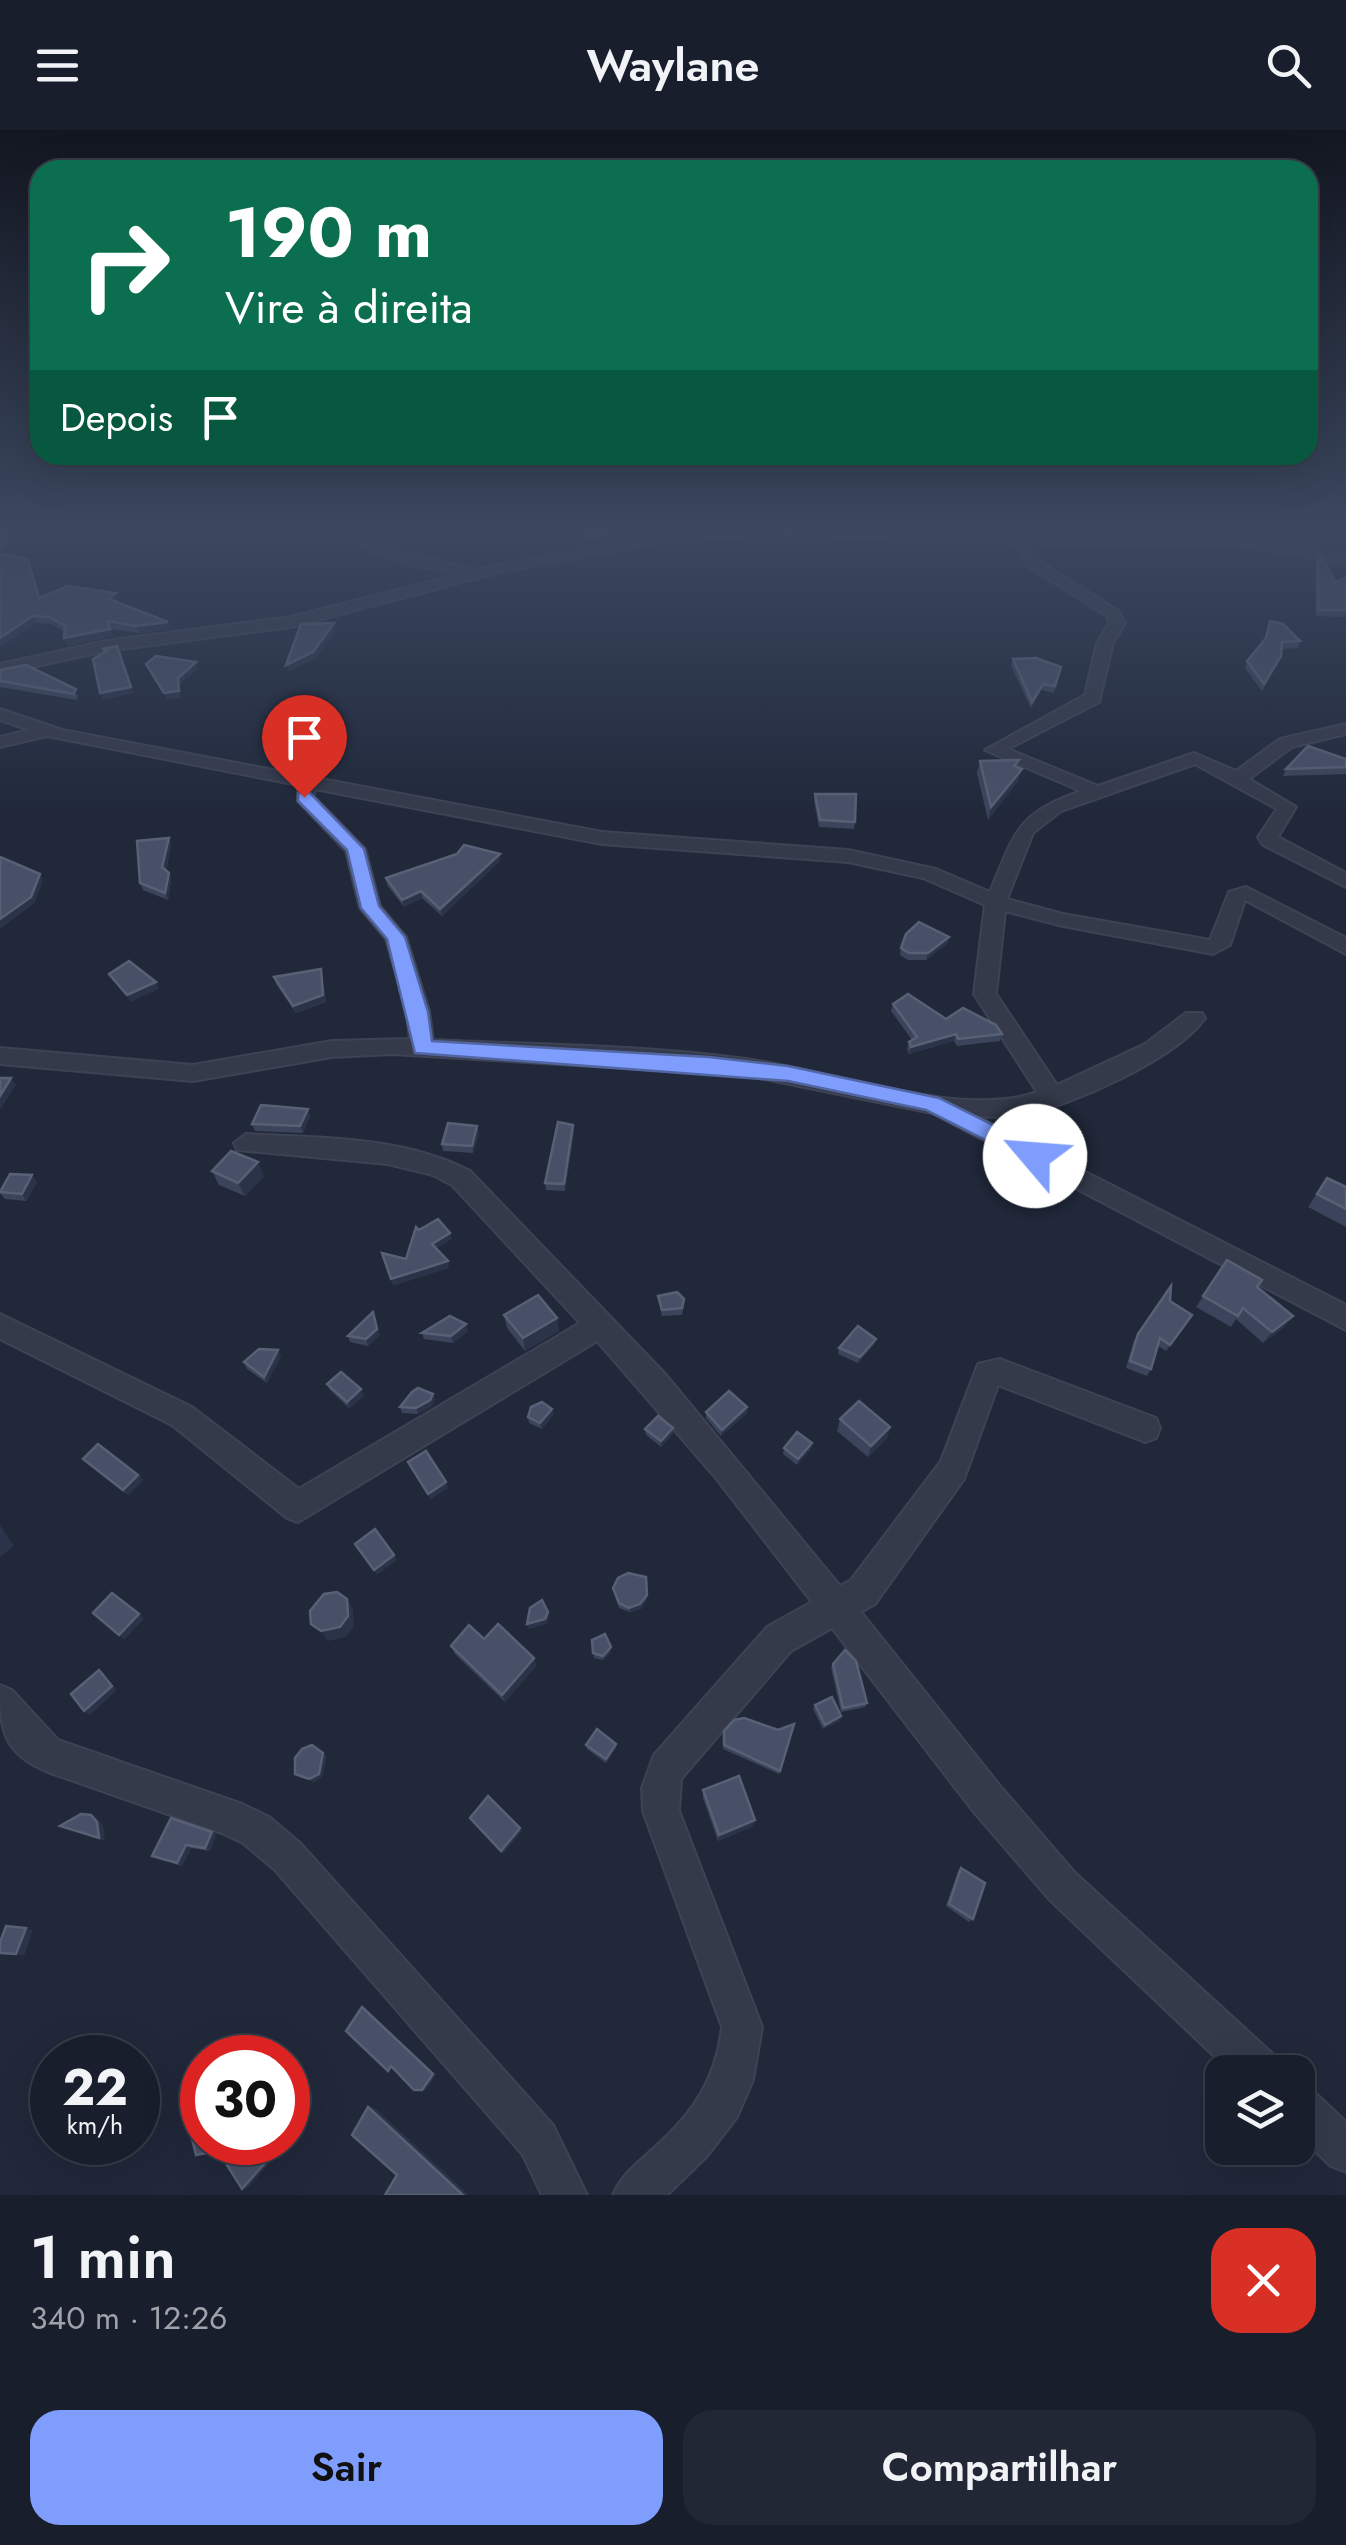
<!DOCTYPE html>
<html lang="pt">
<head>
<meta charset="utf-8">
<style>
  body { margin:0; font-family:Jost,sans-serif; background:#212734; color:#f1f3f6; height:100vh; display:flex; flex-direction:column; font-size:38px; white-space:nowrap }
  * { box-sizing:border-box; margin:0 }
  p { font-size:32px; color:#9fa2a9 }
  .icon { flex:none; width:55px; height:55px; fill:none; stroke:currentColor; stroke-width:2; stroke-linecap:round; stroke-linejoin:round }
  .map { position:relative; height:2065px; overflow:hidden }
  .panel { display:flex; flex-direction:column; background:#181e2c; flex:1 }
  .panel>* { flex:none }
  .hud { position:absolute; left:30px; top:30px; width:1288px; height:305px; border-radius:30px; box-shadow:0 10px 40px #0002,0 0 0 2px #363c48; background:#0b6e4f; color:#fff; overflow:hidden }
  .buttons { position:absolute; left:1205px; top:1925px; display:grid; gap:20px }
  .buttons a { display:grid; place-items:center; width:110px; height:110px; border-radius:20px; background:#181e2c; box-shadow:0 10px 40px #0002,0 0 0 2px #363c48; font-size:50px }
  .speed { position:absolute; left:30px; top:1905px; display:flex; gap:20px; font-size:50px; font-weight:700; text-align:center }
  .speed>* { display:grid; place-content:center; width:130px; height:130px; border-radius:50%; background:#181e2c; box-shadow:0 10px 40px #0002,0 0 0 2px #363c48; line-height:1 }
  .speed small { font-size:25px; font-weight:400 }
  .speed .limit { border:15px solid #d22; background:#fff; color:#111 }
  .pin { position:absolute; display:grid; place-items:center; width:85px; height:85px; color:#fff; margin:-102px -42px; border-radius:50% 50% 50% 0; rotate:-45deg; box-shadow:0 0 10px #0007 }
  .pin .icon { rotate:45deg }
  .me { position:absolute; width:110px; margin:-55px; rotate:297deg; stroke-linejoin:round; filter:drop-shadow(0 0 8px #0008) }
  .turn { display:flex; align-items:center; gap:35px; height:210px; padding:0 30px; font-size:45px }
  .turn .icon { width:130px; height:130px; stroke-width:2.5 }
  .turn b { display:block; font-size:70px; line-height:85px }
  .then { display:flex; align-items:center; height:95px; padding:0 30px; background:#0003; gap:20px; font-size:38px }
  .round { display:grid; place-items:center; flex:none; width:105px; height:105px; border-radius:30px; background:#212734 }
  .head { display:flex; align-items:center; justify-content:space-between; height:170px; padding:0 30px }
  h1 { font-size:60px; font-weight:600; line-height:75px }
  .primary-button { display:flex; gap:20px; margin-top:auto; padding:20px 30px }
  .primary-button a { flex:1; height:115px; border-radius:30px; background:#7e9dfd; color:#111; font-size:40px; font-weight:600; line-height:115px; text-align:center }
  .primary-button a+a { background:#212734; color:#f1f3f6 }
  header { display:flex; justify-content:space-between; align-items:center; height:130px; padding:0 30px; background:#181e2c; font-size:45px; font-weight:600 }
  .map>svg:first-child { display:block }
</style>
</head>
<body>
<header><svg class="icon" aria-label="menu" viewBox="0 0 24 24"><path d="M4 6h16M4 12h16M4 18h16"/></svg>Waylane<svg class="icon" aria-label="search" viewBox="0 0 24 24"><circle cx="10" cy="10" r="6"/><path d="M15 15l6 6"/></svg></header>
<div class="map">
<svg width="1346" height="2065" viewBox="0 0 1346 2065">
  <rect width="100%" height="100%" fill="#20283a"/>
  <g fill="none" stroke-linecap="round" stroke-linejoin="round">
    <g stroke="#3d4354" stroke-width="4">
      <g id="street">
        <path d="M341 399H356L394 419 474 440 673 402 735 399 934 405 1231 406 1346 425V433L1231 414 1027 413 1038 430 1118 481 1125 493 1113 513 1099 572 1008 619 1098 656 1194 623 1236 641 1280 609 1346 594V604L1292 617 1249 649 1296 677 1278 707 1346 743V757L1263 715 1258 707 1277 679 1195 634 1061 681 1033 703 1007 769 1063 784 1210 810 1229 762 1246 757 1346 808V824L1245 770 1230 815 1213 824 1063 796 1005 781 996 864 1057 955 1145 914 1186 883H1202L1205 888C1176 929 1071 976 1022 985 1008 988 991 987 976 986L1346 1175V1200L932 983 745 945 392 924 332 927 193 951 0 934V918L193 935 332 911 410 909 407 881 386 809 360 778 346 721 298 671V655L47 606 0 617V607L29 600 0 590V579L62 600 602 702 848 720 936 739 990 762C1015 702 1016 684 1081 661L985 620 1085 565 1097 513 1109 493 1107 486 1028 436 1014 413 784 404 673 410 504 441 291 497 106 521 0 544V534L106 511 291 487 456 445C418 436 370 428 341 399ZM315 659 602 714 848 732 923 748 985 775 974 864 1037 962C960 990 827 939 745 929 643 915 536 915 433 910L429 881 406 807 380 776 365 719 313 666Z"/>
        <path d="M246 1004C321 1008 402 1006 470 1041L666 1245 840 1456 851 1450 941 1331 978 1234 1000 1229 1156 1288 1160 1298 1156 1308 1145 1312 998 1255 964 1349 875 1474 861 1482 1000 1656 1075 1743 1276 1927 1282 1942H1231L1049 1769 974 1682 832 1498 791 1521 681 1649 679 1681 762 1897 753 1950 737 1987 707 2026 667 2065H613C622 2044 638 2033 654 2018 693 1983 716 1950 722 1897L643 1681 642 1658 654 1625 767 1497 812 1472 716 1348 597 1211 298 1392 287 1388 172 1295 0 1209V1184L192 1277 299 1359 580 1193 452 1055 433 1045 388 1034 237 1020 234 1013Z"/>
        <path d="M0 1555 12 1560 58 1610 242 1674 269 1687 301 1714 553 1995 587 2065H542L523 2025 275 1740 243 1713 222 1703 48 1642C2 1623 0 1599 0 1555Z"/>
        <path d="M1298 1955 1313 1961 1346 1992V2042L1331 2036 1298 2005Z"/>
      </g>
    </g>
    <use href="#street" fill="#343a4a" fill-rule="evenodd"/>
  </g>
  <g fill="#3b445a">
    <path d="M568 399H614L601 412 588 414 585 405Z"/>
    <path d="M0 402 12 418 5 425 28 429 40 468 118 470 116 472 170 499 139 503 111 499 113 506 67 516 64 508V501L52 494 36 493 0 517Z"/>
    <path d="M1318 425 1335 452 1346 448V487L1316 486 1315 432Z"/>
    <path d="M1270 491 1300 511 1298 518 1282 519 1278 533 1262 561 1245 538 1247 531 1264 510Z"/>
    <path d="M1013 529 1061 537 1054 563 1041 560 1031 578 1011 536Z"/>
    <path d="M0 540 78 565 77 570 0 557Z"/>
    <path d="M1346 629V644L1283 646 1286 639Z"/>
    <path d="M1019 630 1017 637 1018 651 988 690 977 643 980 631Z"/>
    <path d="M815 664 855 692 854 699 819 697 814 671Z"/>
    <path d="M169 708 171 715 166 741 171 750 168 770 143 760 140 753Z"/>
    <path d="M457 724H500V731L442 786 422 768 404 777 387 755 386 748Z"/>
    <path d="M949 807 947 814 926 830H908L900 825 901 818Z"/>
    <path d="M321 839 326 872 296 883 276 854 274 847Z"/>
    <path d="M893 874 1002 904 1000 911 957 916 954 911 909 924 907 919 909 912 912 910 891 881Z"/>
    <path d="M310 986 303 1003 255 1001 252 994Z"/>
    <path d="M573 995 574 1002 565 1061 546 1060 545 1053Z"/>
    <path d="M477 996 479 1003 473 1023 443 1021 442 1014Z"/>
    <path d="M212 1041 264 1046 245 1066 219 1055Z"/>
    <path d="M1327 1048 1346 1057V1097L1308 1077Z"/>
    <path d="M37 1052 26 1071 5 1069 0 1063Z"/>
    <path d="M1227 1130 1257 1157 1284 1197 1263 1213 1236 1189 1231 1197 1196 1177Z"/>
    <path d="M658 1166 684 1176 682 1185 662 1186Z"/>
    <path d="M1170 1171 1192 1185 1166 1221 1157 1215 1151 1239 1147 1246 1126 1238 1134 1210 1138 1204Z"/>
    <path d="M504 1185 557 1188 559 1201 525 1221 507 1198Z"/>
    <path d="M466 1194 468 1201 453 1213 424 1209 422 1203Z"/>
    <path d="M380 1205 368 1216 350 1212 348 1206Z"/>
    <path d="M876 1209 874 1215 858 1233 838 1224 839 1218Z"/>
    <path d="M281 1226 267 1253 247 1239 244 1232Z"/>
    <path d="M327 1254 361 1259 364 1266 349 1278 330 1260Z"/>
    <path d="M433 1264 435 1270 432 1276 418 1284 402 1283 400 1277Z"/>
    <path d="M747 1277V1283L721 1306 706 1288V1282Z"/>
    <path d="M552 1279 553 1285 542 1299 529 1293 528 1287Z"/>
    <path d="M840 1289 890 1297 887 1308 868 1327 837 1301Z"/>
    <path d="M645 1299 673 1304 661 1317 646 1305Z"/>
    <path d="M812 1313 811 1319 797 1335 783 1324 784 1318Z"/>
    <path d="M83 1329 138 1345 143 1350 128 1365 88 1334Z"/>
    <path d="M613 1458 647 1470 641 1479 630 1482 619 1478Z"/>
    <path d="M484 1509 534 1528 536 1536 505 1572 455 1524 451 1516Z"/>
    <path d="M592 1510 611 1522 603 1530 594 1528Z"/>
    <path d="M833 1534 867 1573 865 1577 841 1582 831 1538Z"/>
    <path d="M815 1575 840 1591 823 1599 813 1579Z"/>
    <path d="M794 1594 779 1644 723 1619 724 1601 778 1600Z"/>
    <path d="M616 1614V1618L606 1633 587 1619 586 1615Z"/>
    <path d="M703 1660 753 1696 718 1711 703 1668Z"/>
    <path d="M212 1702 216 1705 210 1721 191 1718 182 1736 152 1726Z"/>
    <path d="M961 1738 973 1789 969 1792 946 1776 958 1741Z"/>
  </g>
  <g fill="#2b3348">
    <path d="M608 399H614L601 412 588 414 587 408Z"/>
    <path d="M9 411 12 418 0 429V419Z"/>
    <path d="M33 486 36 493 0 517V508Z"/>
    <path d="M168 492 170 499 139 503 136 496Z"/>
    <path d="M334 493 336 500 315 529 288 541 286 535Z"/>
    <path d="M110 499 113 506 67 516 64 508Z"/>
    <path d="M196 532 198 538 180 554 181 568 167 570 164 563 178 548Z"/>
    <path d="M131 557 134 563 103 570 100 563Z"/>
    <path d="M1022 639 1018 651 988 690 991 677Z"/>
    <path d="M169 708 171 715 165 745 162 737Z"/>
    <path d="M500 724V731L442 786 440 779Z"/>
    <path d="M169 743 171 750 168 770 165 763Z"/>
    <path d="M40 744 43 751 34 774 0 799V789Z"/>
    <path d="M421 761 422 768 404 777 402 770Z"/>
    <path d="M949 807 947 814 926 830 928 823Z"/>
    <path d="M321 839 326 872 296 883 293 876Z"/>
    <path d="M156 852 159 859 130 872 127 865Z"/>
    <path d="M956 904 954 911 909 924 911 917Z"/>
    <path d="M11 948 16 955 0 980V966Z"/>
    <path d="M308 979 310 986 303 1003 300 996Z"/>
    <path d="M573 995 574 1002 565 1061 564 1054Z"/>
    <path d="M477 996 479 1003 473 1023 472 1016Z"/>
    <path d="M258 1032 264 1046 245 1066 238 1053Z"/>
    <path d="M32 1045 37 1052 26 1071 22 1064Z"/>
    <path d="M450 1103 452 1109 434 1120 432 1114Z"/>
    <path d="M448 1131 449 1138 393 1156 391 1149Z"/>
    <path d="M1293 1186 1284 1197 1263 1213 1272 1202Z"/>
    <path d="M376 1188 380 1205 368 1216 366 1209Z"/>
    <path d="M557 1188 559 1201 525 1221 523 1208Z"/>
    <path d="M466 1194 468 1201 453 1213 451 1206Z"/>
    <path d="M876 1209 874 1215 858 1233 860 1227Z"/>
    <path d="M278 1220 281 1226 267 1253 264 1247Z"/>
    <path d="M361 1259 364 1266 349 1278 347 1272Z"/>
    <path d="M433 1264 435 1270 432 1276 418 1284 416 1278Z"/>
    <path d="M747 1277V1283L721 1306 722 1300Z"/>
    <path d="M552 1279 553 1285 542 1299 540 1293Z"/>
    <path d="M890 1297 887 1308 868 1327 871 1316Z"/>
    <path d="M673 1298V1304L661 1317V1311Z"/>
    <path d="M812 1313 811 1319 797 1335 798 1329Z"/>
    <path d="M138 1345 143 1350 128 1365 123 1360Z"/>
    <path d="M446 1352 448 1358 430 1370 428 1364Z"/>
    <path d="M0 1395 14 1416 0 1427Z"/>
    <path d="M394 1425 397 1430 377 1445 374 1440Z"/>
    <path d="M647 1465V1470L641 1479 630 1482 629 1478Z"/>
    <path d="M347 1469 353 1479 354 1496 346 1507 328 1511 321 1501Z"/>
    <path d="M548 1482 549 1487 547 1494 529 1499 527 1494Z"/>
    <path d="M139 1484 144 1489 124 1510 119 1505Z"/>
    <path d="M611 1517V1522L603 1530V1526Z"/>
    <path d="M534 1528 536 1536 505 1572 502 1565Z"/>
    <path d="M99 1540 117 1560 90 1585 84 1581Z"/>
    <path d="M841 1586 840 1591 823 1599 825 1595Z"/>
    <path d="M616 1614V1618L606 1633V1629Z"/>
    <path d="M323 1623 327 1627 322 1647 313 1653 309 1649Z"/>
    <path d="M91 1685 97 1688 103 1695 105 1712 99 1708Z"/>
    <path d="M755 1690 753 1696 718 1711 719 1705Z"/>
    <path d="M520 1698 522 1701 503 1724 501 1721Z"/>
    <path d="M212 1702 216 1705 210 1721 205 1718Z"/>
    <path d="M186 1715 191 1718 182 1736 177 1733Z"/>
    <path d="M26 1798 33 1800 24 1826 16 1824Z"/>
    <path d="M362 1877 365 1878 436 1945 425 1961 422 1960Z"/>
    <path d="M368 1977 375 1978 469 2065H463Z"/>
    <path d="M276 2012H281L283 2017 248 2058 242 2059Z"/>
  </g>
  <g fill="#475066" stroke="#586075" stroke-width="2.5">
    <path d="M585 399H608L601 406 587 408Z"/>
    <path d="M0 402 9 411 0 419Z"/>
    <path d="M0 424 28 429 39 468 68 456 116 463 109 469 168 492 136 496 108 491 110 499 64 508 65 496 49 487 33 486 0 508Z"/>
    <path d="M1318 425 1322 426 1335 452 1346 448V480H1318Z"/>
    <path d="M1270 491 1283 494 1300 511 1282 512 1281 526 1264 554 1247 531 1266 508Z"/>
    <path d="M334 493 313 522 286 535 301 494Z"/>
    <path d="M117 516 131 557 100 563 93 529 108 520 102 519Z"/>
    <path d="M156 526 196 532 178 548 179 561 164 563 146 534Z"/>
    <path d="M1036 528 1061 537 1055 556 1043 554 1032 572 1013 529Z"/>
    <path d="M26 535 76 559 74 564 0 551V540Z"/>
    <path d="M1308 616 1346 629V637L1286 639Z"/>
    <path d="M1019 630 1014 636 1022 639 991 677 980 631Z"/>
    <path d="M815 664H856L855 692 820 690Z"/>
    <path d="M169 708 162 737 169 743 165 763 140 753 137 711Z"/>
    <path d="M464 715 500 724 440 779 421 761 402 770 386 748 457 724Z"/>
    <path d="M0 727 40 744 31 767 0 789Z"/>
    <path d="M919 792 949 807 928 823H909L901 818 906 804Z"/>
    <path d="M129 831 156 852 127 865 109 844Z"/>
    <path d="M321 839 323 865 293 876 274 847Z"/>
    <path d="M908 864 946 889 963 878 996 895 1002 904 958 909 956 904 911 917 909 912 917 907 893 874Z"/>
    <path d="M0 948H11L0 966Z"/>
    <path d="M261 975 308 979 300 996 252 994Z"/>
    <path d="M558 992 573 995 564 1054 545 1053Z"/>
    <path d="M448 993 477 996 472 1016 442 1014Z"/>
    <path d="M231 1021 258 1032 238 1053 212 1041Z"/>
    <path d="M10 1044 32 1045 22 1064 0 1062Z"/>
    <path d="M1327 1048 1346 1057V1079L1317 1064Z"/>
    <path d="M438 1089 450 1103 432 1114 448 1131 391 1149 382 1123 406 1129 416 1097 419 1100Z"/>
    <path d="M1227 1130 1262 1150 1257 1157 1293 1186 1272 1202 1243 1178 1238 1186 1203 1166Z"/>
    <path d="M1171 1156 1170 1171 1192 1185 1170 1215 1160 1208 1151 1239 1130 1231 1138 1204Z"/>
    <path d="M677 1162 684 1169 682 1178 662 1180 658 1166Z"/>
    <path d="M538 1165 557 1188 523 1208 504 1185Z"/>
    <path d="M373 1182 377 1199 366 1209 348 1206Z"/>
    <path d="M450 1186 466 1194 451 1206 422 1203Z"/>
    <path d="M858 1196 876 1209 860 1227 839 1218Z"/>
    <path d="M259 1219 278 1220 264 1247 244 1232Z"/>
    <path d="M341 1242 361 1259 347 1272 327 1254Z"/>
    <path d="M418 1258 433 1264 430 1270 416 1278 400 1277 412 1262Z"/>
    <path d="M729 1261 747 1277 722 1300 706 1282Z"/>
    <path d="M859 1271 890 1297 871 1316 840 1289Z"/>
    <path d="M542 1272 552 1279 540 1293 528 1287 531 1277Z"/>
    <path d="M658 1286 673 1298 661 1311 645 1299Z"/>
    <path d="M797 1302 812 1313 798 1329 784 1318Z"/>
    <path d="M98 1314 138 1345 123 1360 83 1329Z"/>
    <path d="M426 1321 446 1352 428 1364 408 1332Z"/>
    <path d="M375 1399 394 1425 374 1440 355 1414Z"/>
    <path d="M628 1443 646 1447 647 1465 640 1474 629 1478 619 1473 613 1458 618 1448Z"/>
    <path d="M337 1462 347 1469 348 1486 340 1497 321 1501 311 1494 310 1481 324 1464Z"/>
    <path d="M112 1463 139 1484 119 1505 93 1483Z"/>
    <path d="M542 1470 548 1482 545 1489 527 1494 530 1478Z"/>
    <path d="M498 1494 534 1528 502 1565 451 1516 469 1495 484 1509Z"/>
    <path d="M605 1504 611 1517 603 1526 593 1523 592 1510Z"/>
    <path d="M845 1520 856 1531 867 1573 843 1578 833 1534Z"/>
    <path d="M99 1540 112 1556 84 1581 71 1564Z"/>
    <path d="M832 1567 841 1586 825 1595 815 1575Z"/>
    <path d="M744 1588 778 1600 794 1594 780 1641 724 1615V1601L734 1590Z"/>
    <path d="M597 1599 616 1614 606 1629 586 1615Z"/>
    <path d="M312 1615 323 1623 319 1644 309 1649 295 1644V1628L302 1619Z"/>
    <path d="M739 1646 755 1690 719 1705 703 1660Z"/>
    <path d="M488 1666 520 1698 501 1721 470 1688Z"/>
    <path d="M81 1684 91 1685 97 1692 99 1708 60 1696Z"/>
    <path d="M171 1688 212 1702 205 1718 186 1715 177 1733 152 1726Z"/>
    <path d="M961 1738 985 1753 973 1789 949 1774Z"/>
    <path d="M6 1796 26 1798 16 1824 0 1823V1812Z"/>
    <path d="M362 1877 433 1944 422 1960H414L391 1936 388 1941 346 1901Z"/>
    <path d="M368 1977 463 2065H385L397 2045 352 2005Z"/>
    <path d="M202 1990V2012H229L232 2018 196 2025 191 2005 198 1992Z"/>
    <path d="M247 2012H276L279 2017 242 2059 227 2035Z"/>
  </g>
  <linearGradient id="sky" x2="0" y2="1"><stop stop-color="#121620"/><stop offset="0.58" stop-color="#3c4860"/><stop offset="1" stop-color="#3c4860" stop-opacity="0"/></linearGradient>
  <rect width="1346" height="688" fill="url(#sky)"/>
  <path fill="#7e9dfd" stroke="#5266a4" stroke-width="2.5" d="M298 663H310L364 719 379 776 405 807 428 882 432 911 709 927 788 936 939 968 1043 1020 1046 1026 1035 1035 926 980 788 951 415 923 387 809 361 778 347 720 298 671Z"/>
</svg>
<div class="buttons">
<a><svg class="icon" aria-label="layers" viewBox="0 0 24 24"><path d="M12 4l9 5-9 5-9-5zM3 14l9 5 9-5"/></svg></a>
</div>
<div class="speed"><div>22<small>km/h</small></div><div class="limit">30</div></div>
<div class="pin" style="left:304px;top:667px;background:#d93025"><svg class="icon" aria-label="arrive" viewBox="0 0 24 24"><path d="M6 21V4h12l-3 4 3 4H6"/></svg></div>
<svg class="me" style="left:1035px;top:1026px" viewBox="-20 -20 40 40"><circle r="19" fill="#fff"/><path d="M0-13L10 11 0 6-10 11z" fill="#7e9dfd"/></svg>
<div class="hud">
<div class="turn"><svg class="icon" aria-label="right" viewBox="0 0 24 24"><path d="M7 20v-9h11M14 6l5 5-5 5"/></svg><div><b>190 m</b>Vire à direita</div></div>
<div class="then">Depois<svg class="icon" aria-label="arrive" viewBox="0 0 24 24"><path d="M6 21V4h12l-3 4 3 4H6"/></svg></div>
</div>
</div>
<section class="panel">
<div class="head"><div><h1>1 min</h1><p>340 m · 12:26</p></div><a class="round" style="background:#d93025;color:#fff"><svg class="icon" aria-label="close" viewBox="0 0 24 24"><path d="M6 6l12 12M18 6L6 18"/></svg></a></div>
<div class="primary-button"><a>Sair</a><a>Compartilhar</a></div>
</section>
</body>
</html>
